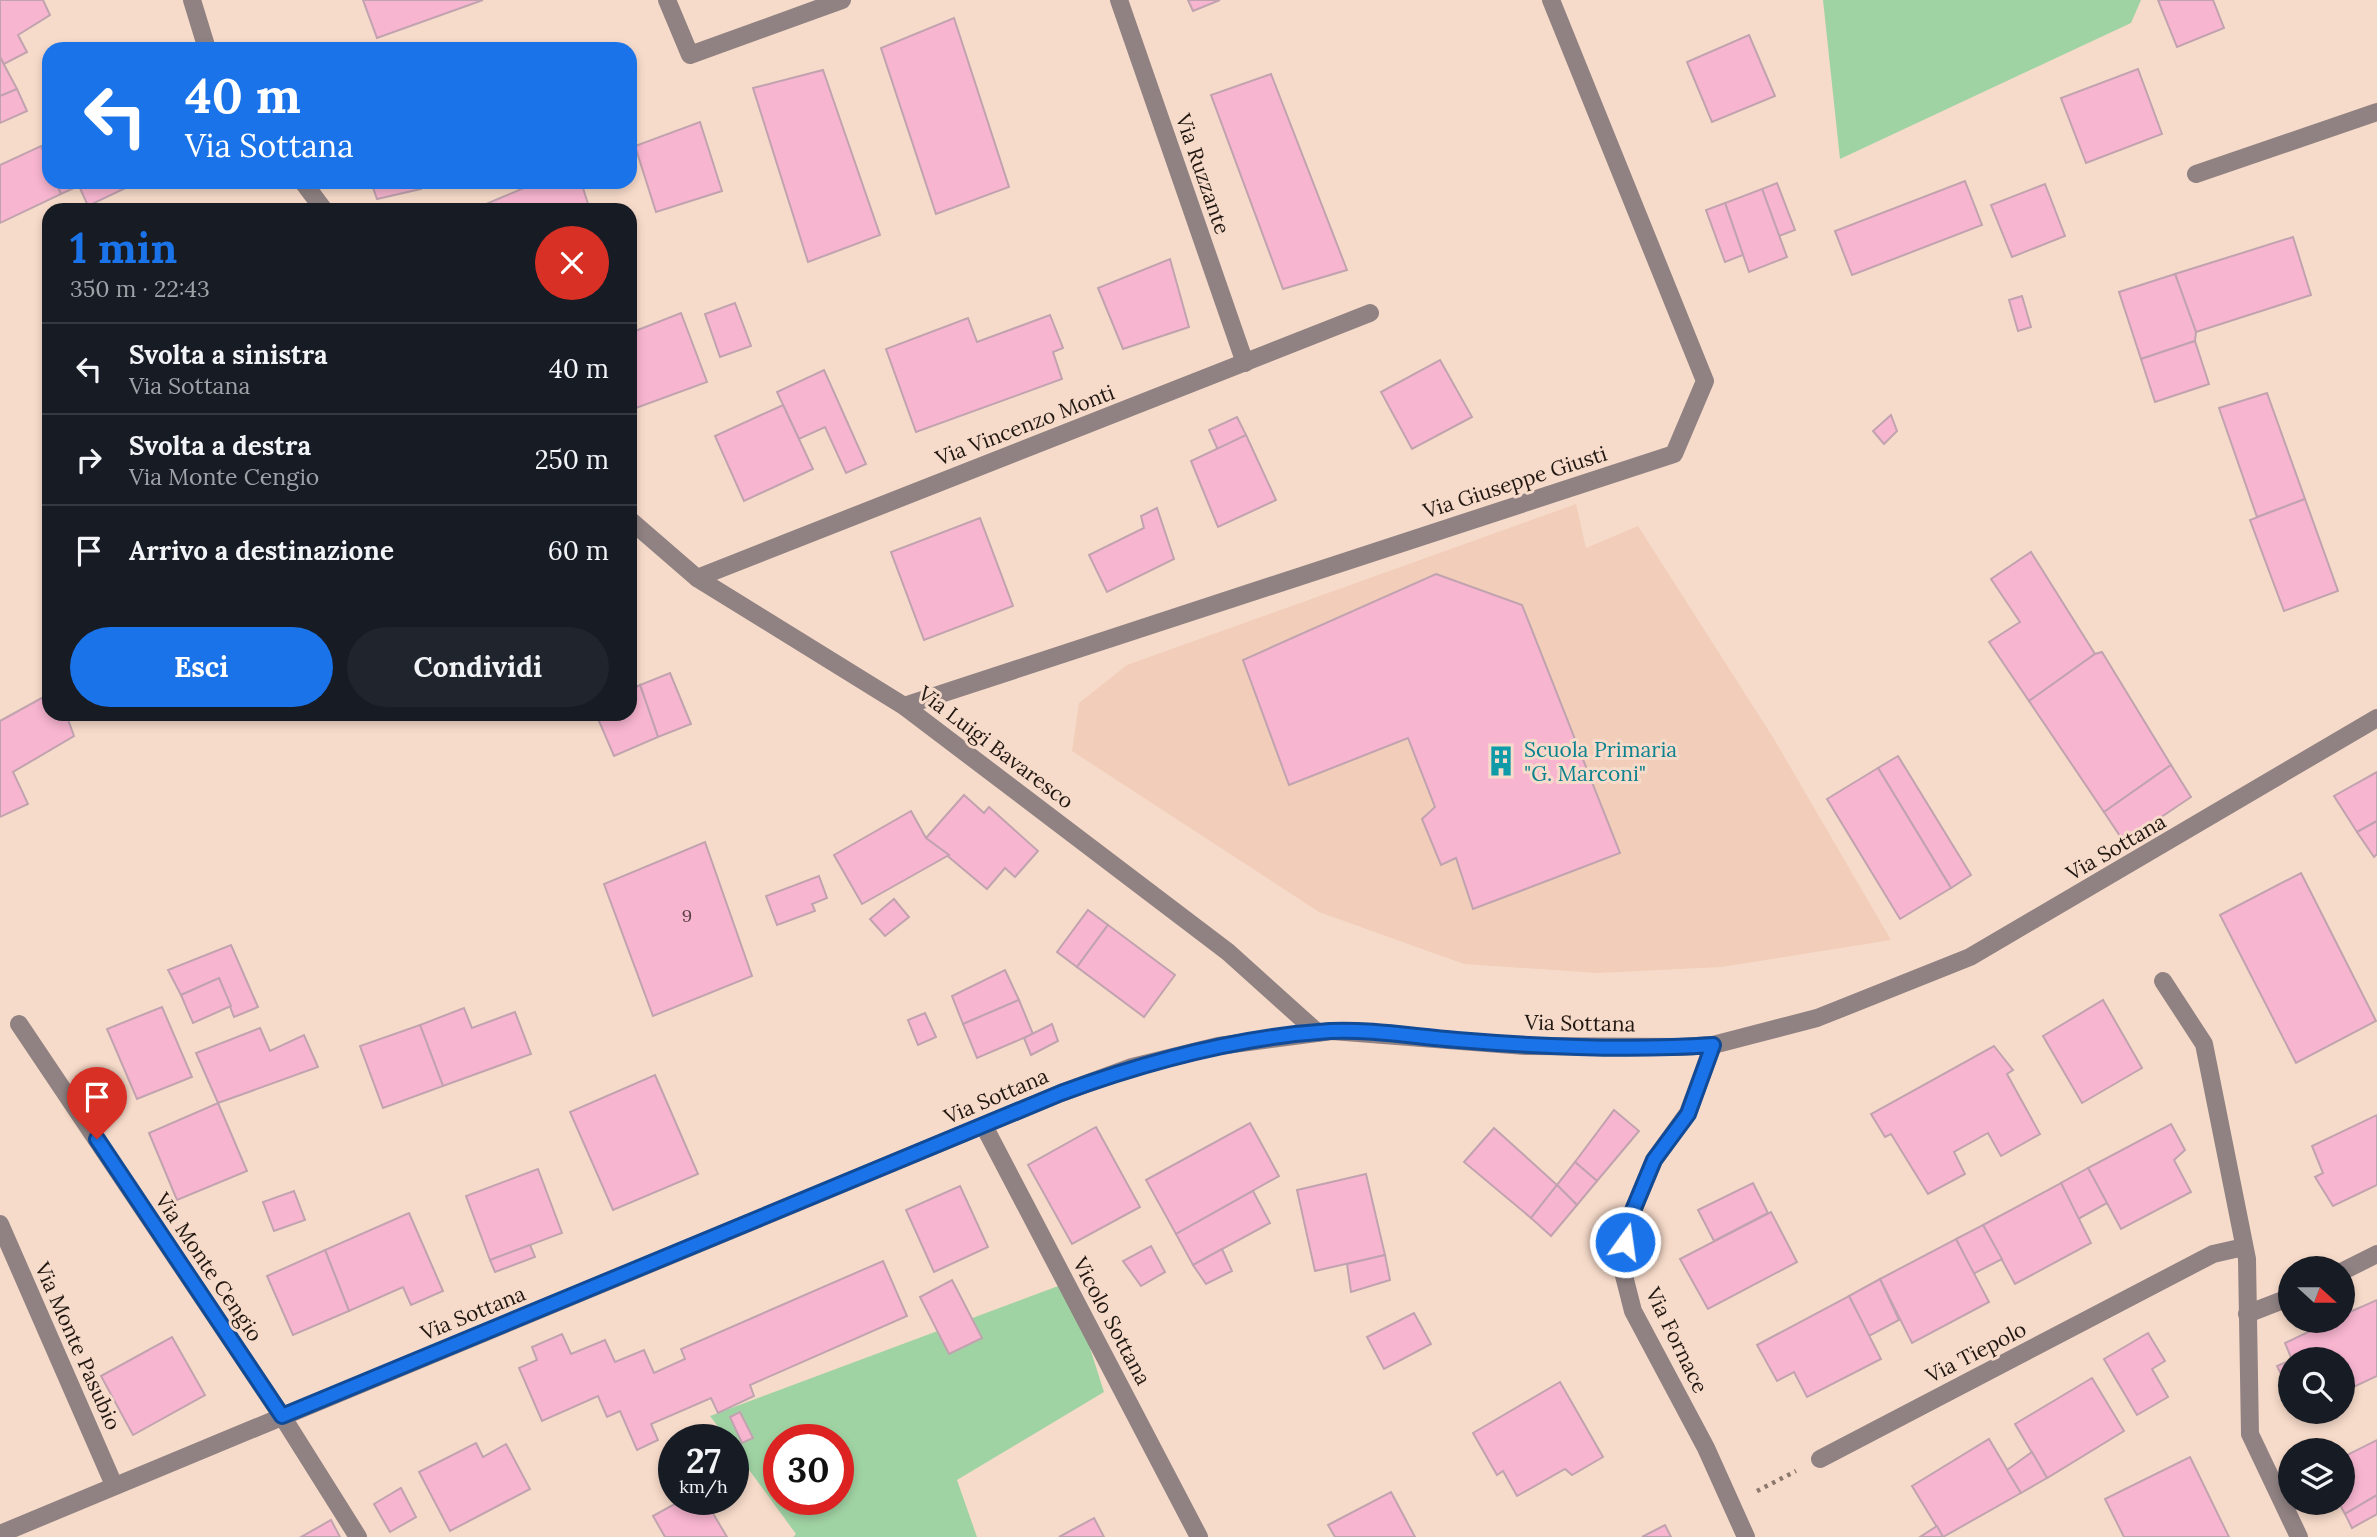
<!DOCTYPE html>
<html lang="it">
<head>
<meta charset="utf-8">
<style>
  body { margin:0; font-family:Lora,serif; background:#20242c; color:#f1f3f6; height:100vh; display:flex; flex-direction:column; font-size:26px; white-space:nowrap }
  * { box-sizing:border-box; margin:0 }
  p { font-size:23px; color:#9ea1a6 }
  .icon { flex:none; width:38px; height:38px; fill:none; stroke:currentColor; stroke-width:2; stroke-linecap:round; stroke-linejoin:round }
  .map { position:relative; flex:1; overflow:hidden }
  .panel { position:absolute; left:42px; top:203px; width:595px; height:518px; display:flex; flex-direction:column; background:#171b24; border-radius:21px; box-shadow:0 4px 10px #0003 }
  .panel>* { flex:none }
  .guide { position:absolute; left:42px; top:42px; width:595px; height:147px; border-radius:21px; box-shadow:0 4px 10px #0003; background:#1a73e8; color:#fff; overflow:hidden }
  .needle { width:46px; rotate:111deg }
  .buttons { position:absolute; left:2278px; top:1256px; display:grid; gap:14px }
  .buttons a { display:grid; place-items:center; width:77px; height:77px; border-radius:50%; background:#171b24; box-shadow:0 4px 10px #0003; font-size:35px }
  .speed { position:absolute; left:658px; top:1424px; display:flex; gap:14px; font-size:35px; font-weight:700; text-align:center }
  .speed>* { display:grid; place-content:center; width:91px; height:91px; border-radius:50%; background:#171b24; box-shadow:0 4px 10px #0003; line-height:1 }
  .speed small { font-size:18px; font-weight:400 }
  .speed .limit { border:10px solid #d22; background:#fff; color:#111 }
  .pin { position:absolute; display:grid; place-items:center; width:60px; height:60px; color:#fff; margin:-72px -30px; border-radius:50% 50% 50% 0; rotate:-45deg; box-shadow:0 0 7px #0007 }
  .pin .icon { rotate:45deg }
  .me { position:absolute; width:77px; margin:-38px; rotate:14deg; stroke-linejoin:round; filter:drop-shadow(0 0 5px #0008) }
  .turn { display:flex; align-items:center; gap:24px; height:147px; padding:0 28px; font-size:32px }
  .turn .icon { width:91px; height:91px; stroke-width:2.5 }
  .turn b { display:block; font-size:49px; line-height:60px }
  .round { display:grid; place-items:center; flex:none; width:74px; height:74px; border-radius:37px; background:#20242c }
  .summary { display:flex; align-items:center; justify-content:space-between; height:119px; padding:0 28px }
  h1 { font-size:42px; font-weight:700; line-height:52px; color:#1a73e8 }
  .action { display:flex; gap:14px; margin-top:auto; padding:14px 28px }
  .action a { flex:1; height:80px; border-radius:42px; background:#1a73e8; color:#fff; font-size:28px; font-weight:700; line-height:80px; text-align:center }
  .action a+a { background:#20242c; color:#f1f3f6 }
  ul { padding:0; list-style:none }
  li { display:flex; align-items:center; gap:21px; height:91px; padding:0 28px; border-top:2px solid #363941 }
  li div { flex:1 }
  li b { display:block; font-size:26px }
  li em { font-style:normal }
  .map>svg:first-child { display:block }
</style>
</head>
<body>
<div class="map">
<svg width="2377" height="1537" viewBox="0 0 2377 1537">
  <rect width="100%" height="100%" fill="#f7dbca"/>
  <path fill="#f1cdba" d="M1576 504 1586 548 1638 526 1774 739 1891 940 1721 967 1598 973 1464 964 1319 912 1072 751 1079 703 1127 665Z"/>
  <g fill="#a0d3a4" fill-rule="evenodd">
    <path d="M1823 0H2141L2131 23 1840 159Z"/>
    <path d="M1069 1282 1104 1392 957 1480 977 1537H793L796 1534 733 1448V1440H728L710 1416ZM779 1440H838V1500H779Z"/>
  </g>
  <g fill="#f8b5d0" stroke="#c1a3af" stroke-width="2">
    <path d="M0 0H43L50 15 18 35 27 52 4 64 0 57Z"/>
    <path d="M363 0H483L377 38Z"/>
    <path d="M1188 0H1220L1193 11Z"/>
    <path d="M2158 0H2213L2224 28 2177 47Z"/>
    <path d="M954 18 1009 187 936 214 881 48Z"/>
    <path d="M1749 35 1775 96 1712 122 1687 62Z"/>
    <path d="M0 57 17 89 0 96Z"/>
    <path d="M2138 69 2162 134 2086 163 2061 98Z"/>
    <path d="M823 70 880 235 808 262 753 88Z"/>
    <path d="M1271 74 1347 270 1283 289 1211 95Z"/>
    <path d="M17 89 27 111 0 123V96Z"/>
    <path d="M700 122 722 191 656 212 635 146Z"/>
    <path d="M41 146 49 165V182H56L61 194 0 223V165Z"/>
    <path d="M1965 181 1982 225 1852 275 1835 231Z"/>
    <path d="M56 182H87L61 194Z"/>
    <path d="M87 182H138L88 206 79 186Z"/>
    <path d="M371 182H421V189L377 199Z"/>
    <path d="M538 182H581L590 210H472Z"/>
    <path d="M1777 183 1795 230 1779 236 1762 189Z"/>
    <path d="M2045 184 2065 236 2012 257 1991 205Z"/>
    <path d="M1762 189 1787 257 1749 272 1725 203Z"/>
    <path d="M1725 203 1743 255 1725 262 1706 210Z"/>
    <path d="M2293 237 2311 295 2196 332 2175 274Z"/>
    <path d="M1170 259 1189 327 1123 349 1098 288Z"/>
    <path d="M2175 274 2196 332 2195 341 2141 359 2119 292Z"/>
    <path d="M2022 296 2031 327 2018 331 2009 300Z"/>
    <path d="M735 303 751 346 720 357 705 314Z"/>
    <path d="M681 313 707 382 636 408 630 393V333Z"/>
    <path d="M1050 315 1063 348 1053 352 1062 379 916 432 886 349 968 318 977 342Z"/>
    <path d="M2195 341 2209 384 2155 402 2141 359Z"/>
    <path d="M1440 360 1472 417 1412 449 1381 392Z"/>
    <path d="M824 370 866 464 846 473 825 427 799 439 777 392Z"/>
    <path d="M2267 393 2305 499 2257 517 2219 408Z"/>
    <path d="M783 405 813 469 744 501 715 436Z"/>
    <path d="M1891 415 1897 431 1884 444 1873 431Z"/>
    <path d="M1237 417 1246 435 1218 450 1209 430Z"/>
    <path d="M1246 435 1276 500 1218 527 1191 461Z"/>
    <path d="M2305 499 2338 591 2284 611 2250 520Z"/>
    <path d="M1157 508 1174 559 1107 592 1089 555 1144 528 1141 516Z"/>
    <path d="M980 518 1013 606 924 640 891 552Z"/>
    <path d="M2031 552 2095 654 2029 701 1989 642 2020 622 1991 579Z"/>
    <path d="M1436 574 1522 605 1620 853 1473 909 1456 858 1441 865 1422 819 1435 807 1408 738 1289 785 1243 660Z"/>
    <path d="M2102 652 2171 765 2104 812 2029 701 2095 654Z"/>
    <path d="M670 673 691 724 658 737 640 685Z"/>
    <path d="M640 685 658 737 614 756 596 714H630V690Z"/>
    <path d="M49 694V714H66L74 736 13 772 28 804 0 817V721Z"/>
    <path d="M1898 756 1971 875 1951 888 1878 768Z"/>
    <path d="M2171 765 2191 797 2124 842 2104 812Z"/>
    <path d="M1878 768 1951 888 1900 919 1827 799Z"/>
    <path d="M2377 772V821L2357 832 2334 796Z"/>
    <path d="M964 795 984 813 989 807 1038 851 1015 877 1005 868 987 889 926 838Z"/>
    <path d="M911 811 926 838 949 855 862 904 834 855Z"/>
    <path d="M2377 821V854L2374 857 2357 832Z"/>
    <path d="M705 842 752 976 653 1016 604 884Z"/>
    <path d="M2301 873 2376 1021 2296 1063 2220 915Z"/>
    <path d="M819 876 827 898 812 904 815 911 777 925 766 896Z"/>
    <path d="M894 899 909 917 885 936 870 919Z"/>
    <path d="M1088 910 1108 925 1077 967 1057 952Z"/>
    <path d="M1108 925 1175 975 1144 1017 1077 967Z"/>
    <path d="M231 945 258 1007 234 1017 219 978 181 995 168 970Z"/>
    <path d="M1005 970 1019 1000 963 1024 952 996Z"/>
    <path d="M219 978 231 1006 193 1023 181 995Z"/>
    <path d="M1019 1000 1033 1034 977 1058 963 1024Z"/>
    <path d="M2103 1000 2142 1068 2082 1103 2043 1036Z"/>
    <path d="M162 1007 192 1077 137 1099 107 1029Z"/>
    <path d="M464 1008 472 1028 515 1012 531 1054 443 1086 420 1025Z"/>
    <path d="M925 1013 936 1037 918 1045 908 1020Z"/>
    <path d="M1052 1024 1058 1041 1031 1055 1024 1038Z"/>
    <path d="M420 1025 443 1086 383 1108 360 1046Z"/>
    <path d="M260 1028 270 1051 304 1035 318 1067 218 1103 196 1053Z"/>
    <path d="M1994 1046 2013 1070 2007 1074 2040 1134 2001 1156 1988 1133 1954 1152 1965 1174 1928 1194 1891 1134 1885 1137 1871 1114Z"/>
    <path d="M655 1075 698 1174 613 1210 570 1112Z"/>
    <path d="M218 1103 247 1171 177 1200 149 1133Z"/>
    <path d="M1614 1110 1639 1131 1597 1181 1575 1162Z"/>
    <path d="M2377 1115V1185L2333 1206 2315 1177 2323 1173 2312 1146Z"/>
    <path d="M1250 1123 1279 1176 1176 1234 1146 1180Z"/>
    <path d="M2171 1124 2185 1150 2174 1160 2191 1192 2121 1229 2088 1168Z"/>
    <path d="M1096 1127 1140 1207 1072 1244 1028 1165Z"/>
    <path d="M1494 1128 1557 1185 1531 1218 1464 1162Z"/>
    <path d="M1575 1162 1597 1181 1577 1205 1557 1185Z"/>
    <path d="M2088 1168 2107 1203 2078 1219 2061 1183Z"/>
    <path d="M538 1169 562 1233 490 1260 466 1196Z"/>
    <path d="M1366 1174 1385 1255 1315 1271 1297 1190Z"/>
    <path d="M1753 1183 1768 1213 1714 1241 1698 1210Z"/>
    <path d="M2061 1183 2091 1243 2015 1284 1983 1225Z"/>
    <path d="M1557 1185 1577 1205 1551 1236 1531 1218Z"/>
    <path d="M960 1186 988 1247 934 1272 906 1210Z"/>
    <path d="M294 1191 305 1220 274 1231 263 1202Z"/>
    <path d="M1253 1191 1270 1223 1193 1265 1176 1234Z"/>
    <path d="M1771 1212 1797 1262 1708 1309 1680 1259Z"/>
    <path d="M409 1213 443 1291 411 1305 403 1287 349 1311 325 1250Z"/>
    <path d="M1983 1225 2002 1259 1973 1274 1956 1239Z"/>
    <path d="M1956 1239 1989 1302 1912 1343 1880 1279Z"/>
    <path d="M530 1245 535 1257 495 1272 490 1260Z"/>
    <path d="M1151 1246 1165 1272 1141 1286 1123 1261Z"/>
    <path d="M1222 1249 1232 1271 1206 1284 1193 1265Z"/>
    <path d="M325 1250 349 1311 293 1335 267 1276Z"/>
    <path d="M1385 1255 1390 1280 1351 1292 1347 1264Z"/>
    <path d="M883 1261 907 1316 750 1385 754 1396 718 1413 711 1398 651 1424 658 1440 637 1450 620 1411 607 1417 598 1396 542 1421 519 1368 537 1360 532 1347 562 1334 571 1354 605 1340 615 1362 644 1350 654 1373 685 1359 681 1349Z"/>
    <path d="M1880 1279 1899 1320 1869 1336 1849 1296Z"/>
    <path d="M952 1280 982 1338 949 1354 920 1297Z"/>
    <path d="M1849 1296 1881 1359 1807 1397 1794 1372 1777 1381 1757 1345Z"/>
    <path d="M2377 1300V1376L2343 1392V1360H2292L2285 1343 2331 1321H2343V1315Z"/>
    <path d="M1414 1313 1431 1344 1384 1369 1367 1337Z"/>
    <path d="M2148 1333 2165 1361 2152 1369 2168 1397 2137 1415 2104 1359Z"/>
    <path d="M172 1337 205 1395 133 1435 101 1376Z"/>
    <path d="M2291 1360V1395L2277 1366Z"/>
    <path d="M2092 1378 2124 1431 2047 1478 2015 1424Z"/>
    <path d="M1560 1382 1603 1457 1572 1475 1565 1469 1517 1496 1503 1471 1497 1475 1473 1433Z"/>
    <path d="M740 1412 753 1438 742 1443 730 1417Z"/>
    <path d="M1989 1439 2021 1493 1943 1537 1912 1486Z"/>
    <path d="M2377 1440V1495L2345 1514 2339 1503H2343V1457Z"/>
    <path d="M476 1443 483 1457 506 1444 530 1489 450 1531 419 1472Z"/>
    <path d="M2032 1452 2047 1478 2021 1493 2007 1470Z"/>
    <path d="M2190 1457 2229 1537H2124L2105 1499Z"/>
    <path d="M401 1488 416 1517 390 1532 374 1504Z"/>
    <path d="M1391 1492 1415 1537H1335L1328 1525Z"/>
    <path d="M2377 1495V1514L2352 1528 2345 1514Z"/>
    <path d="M682 1500H705L727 1537H665L653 1516Z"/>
    <path d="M1094 1518 1104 1537H1059Z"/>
    <path d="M331 1520 340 1537H301Z"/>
    <path d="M1665 1525 1671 1537H1642Z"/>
    <path d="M1937 1526 1943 1537H1920Z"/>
  </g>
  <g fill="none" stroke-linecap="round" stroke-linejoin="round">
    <path stroke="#8c796d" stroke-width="4.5" stroke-dasharray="3.5 5" stroke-linecap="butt" d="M1757 1491 1796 1471"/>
    <g stroke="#908282" stroke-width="18">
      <path d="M192 0 207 49"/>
      <path d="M667 0 690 55 842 0"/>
      <path d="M1119 0 1245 363"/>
      <path d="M2196 174 2377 112"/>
      <path d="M303 182 324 210"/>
      <path d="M630 520 697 578 904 706 1228 952 1318 1033"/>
      <path d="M697 578 1370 313"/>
      <path d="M904 706 1674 454 1705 381 1551 0"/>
      <path d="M2163 981 2204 1044 2247 1259 2250 1434 2299 1537"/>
      <path d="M19 1024 282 1416 358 1537"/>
      <path d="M1713 1045 1688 1113 1654 1160 1629 1220 1621 1264 1633 1311 1706 1448 1746 1537"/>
      <path d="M984 1126 1199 1537"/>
      <path d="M0 1224 114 1485"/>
      <path d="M2343 1271 2377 1254"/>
      <path d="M2247 1314 2291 1297"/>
      <path d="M1820 1459 2213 1254 2244 1247"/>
      <path d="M0 1534 1061 1093 1132 1067 1218 1046 1332 1031 1525 1046 1680 1047 1713 1045 1817 1018 1970 957 2377 718"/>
    </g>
  </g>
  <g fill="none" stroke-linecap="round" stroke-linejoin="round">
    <g stroke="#114b97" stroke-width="18">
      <path id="route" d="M97 1139 282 1416 1061 1093C1148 1061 1237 1037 1330 1031 1371 1029 1416 1037 1457 1040 1542 1047 1628 1051 1713 1045L1688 1114 1654 1160 1629 1220 1625 1242"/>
    </g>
    <use href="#route" stroke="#1a73e8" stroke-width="12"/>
  </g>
  <defs>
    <g id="building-bare" transform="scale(2.415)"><path d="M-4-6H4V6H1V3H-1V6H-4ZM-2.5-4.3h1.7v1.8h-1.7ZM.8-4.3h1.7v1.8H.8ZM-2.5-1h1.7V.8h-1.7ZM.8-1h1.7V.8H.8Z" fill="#0f9aa8" stroke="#f7dbca" stroke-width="2.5" paint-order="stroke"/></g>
  </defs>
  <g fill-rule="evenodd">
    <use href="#building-bare" x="1501" y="761"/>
  </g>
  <g text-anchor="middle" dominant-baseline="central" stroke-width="6" stroke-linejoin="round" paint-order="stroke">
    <g font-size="18" fill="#583f42">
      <text x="687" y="915">9</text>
    </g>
    <g font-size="21" fill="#221812" stroke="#f7dbca">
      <text transform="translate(1203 174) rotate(71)">Via Ruzzante</text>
      <text transform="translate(1025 425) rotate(-21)">Via Vincenzo Monti</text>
      <text transform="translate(1515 482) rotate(-18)">Via Giuseppe Giusti</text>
      <text transform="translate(996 747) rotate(37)">Via Luigi Bavaresco</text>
      <text transform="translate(2116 847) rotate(-30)">Via Sottana</text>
      <text transform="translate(1580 1023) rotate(1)">Via Sottana</text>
      <text transform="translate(996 1096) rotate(-23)">Via Sottana</text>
      <text transform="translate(209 1267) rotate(56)">Via Monte Cengio</text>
      <text transform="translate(473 1313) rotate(-22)">Via Sottana</text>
      <text transform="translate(1112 1321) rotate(62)">Vicolo Sottana</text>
      <text transform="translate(1677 1340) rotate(64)">Via Fornace</text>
      <text transform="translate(78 1346) rotate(66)">Via Monte Pasubio</text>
      <text transform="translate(1976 1352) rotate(-27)">Via Tiepolo</text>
    </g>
    <g font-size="21" fill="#0d838f" stroke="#f7dbca" text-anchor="start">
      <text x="1524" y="749">Scuola Primaria<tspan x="1524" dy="24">"G. Marconi"</tspan></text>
    </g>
  </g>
</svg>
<div class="buttons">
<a><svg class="needle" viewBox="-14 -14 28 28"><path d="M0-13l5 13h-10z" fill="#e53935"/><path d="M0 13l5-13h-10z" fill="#9ea1a6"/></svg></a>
<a><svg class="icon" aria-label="search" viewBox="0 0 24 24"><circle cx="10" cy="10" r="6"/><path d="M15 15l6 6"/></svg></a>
<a><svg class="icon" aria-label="layers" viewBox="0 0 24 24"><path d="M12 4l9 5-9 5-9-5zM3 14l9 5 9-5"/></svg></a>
</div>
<div class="speed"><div>27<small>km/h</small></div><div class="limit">30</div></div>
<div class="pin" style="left:97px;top:1139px;background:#d93025"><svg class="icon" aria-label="arrive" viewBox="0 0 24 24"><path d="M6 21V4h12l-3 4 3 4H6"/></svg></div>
<svg class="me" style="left:1625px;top:1242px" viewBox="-20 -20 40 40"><circle r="17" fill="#1a73e8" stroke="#fff" stroke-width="3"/><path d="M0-11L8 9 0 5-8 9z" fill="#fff"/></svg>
<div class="guide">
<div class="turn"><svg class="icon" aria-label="left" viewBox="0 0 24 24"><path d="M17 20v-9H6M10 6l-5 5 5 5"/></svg><div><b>40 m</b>Via Sottana</div></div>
</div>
<section class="panel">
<div class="summary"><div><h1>1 min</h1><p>350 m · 22:43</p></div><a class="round" style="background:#d93025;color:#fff"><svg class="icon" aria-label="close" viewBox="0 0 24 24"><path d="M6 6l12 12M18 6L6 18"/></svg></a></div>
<ul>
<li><svg class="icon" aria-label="left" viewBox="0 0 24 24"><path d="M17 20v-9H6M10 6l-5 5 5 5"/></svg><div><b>Svolta a sinistra</b><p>Via Sottana</p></div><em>40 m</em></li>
<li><svg class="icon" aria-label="right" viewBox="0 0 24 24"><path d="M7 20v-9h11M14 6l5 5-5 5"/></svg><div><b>Svolta a destra</b><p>Via Monte Cengio</p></div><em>250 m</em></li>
<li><svg class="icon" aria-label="arrive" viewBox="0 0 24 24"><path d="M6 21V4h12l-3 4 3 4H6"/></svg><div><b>Arrivo a destinazione</b></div><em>60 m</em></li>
</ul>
<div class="action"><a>Esci</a><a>Condividi</a></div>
</section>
</div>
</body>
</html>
